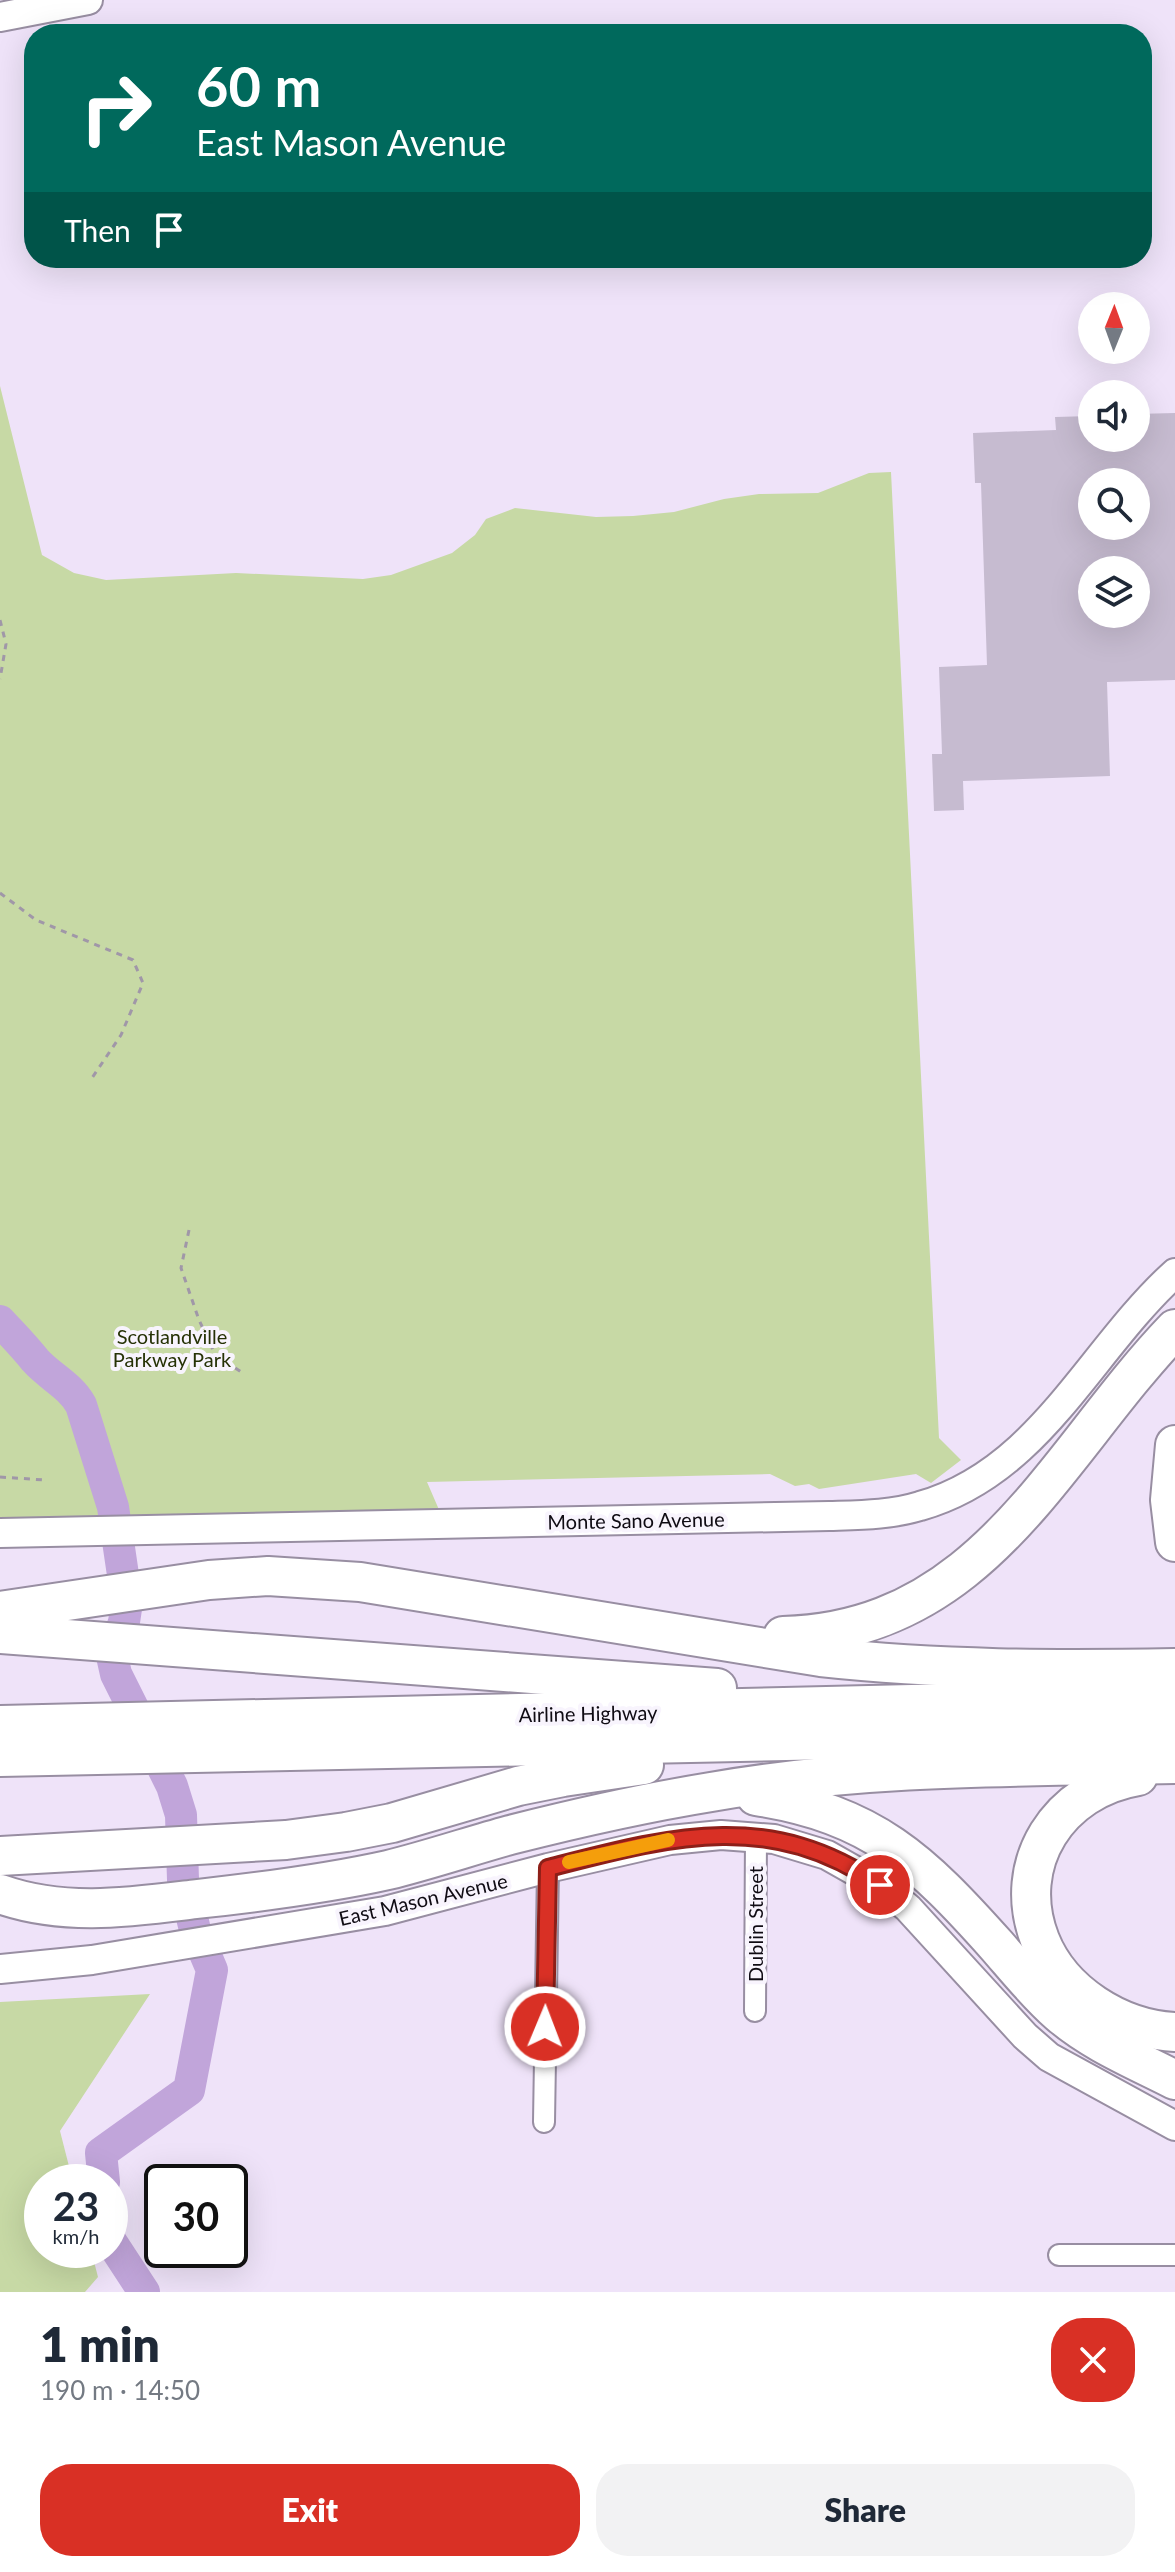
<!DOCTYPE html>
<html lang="en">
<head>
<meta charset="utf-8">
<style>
  body { margin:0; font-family:Lato,sans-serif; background:#f2f2f3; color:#1f2937; height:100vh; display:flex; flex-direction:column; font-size:30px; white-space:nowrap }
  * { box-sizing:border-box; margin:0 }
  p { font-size:26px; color:#747a83 }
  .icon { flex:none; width:44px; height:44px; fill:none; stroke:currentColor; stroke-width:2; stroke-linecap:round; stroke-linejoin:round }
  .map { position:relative; height:2292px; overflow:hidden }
  .drawer { display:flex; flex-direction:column; background:#fff; flex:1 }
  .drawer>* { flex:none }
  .top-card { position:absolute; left:24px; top:24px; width:1128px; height:244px; border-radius:32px; box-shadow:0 8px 32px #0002; background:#00695c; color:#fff; overflow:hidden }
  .needle { width:52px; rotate:1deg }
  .buttons { position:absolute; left:1078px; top:292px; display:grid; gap:16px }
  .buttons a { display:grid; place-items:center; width:72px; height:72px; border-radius:50%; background:#fff; box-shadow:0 8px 32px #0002; font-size:40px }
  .speed { position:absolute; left:24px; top:2164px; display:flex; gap:16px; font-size:40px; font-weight:700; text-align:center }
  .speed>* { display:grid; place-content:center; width:104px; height:104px; border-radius:50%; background:#fff; box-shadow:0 8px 32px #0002; line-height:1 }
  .speed small { font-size:20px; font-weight:400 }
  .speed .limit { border:4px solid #111; border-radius:12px; background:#fff; color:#111 }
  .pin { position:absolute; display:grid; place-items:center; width:68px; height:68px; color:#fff; margin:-34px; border:4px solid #fff; border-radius:50%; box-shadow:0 2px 8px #0007 }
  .me { position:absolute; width:88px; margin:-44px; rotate:1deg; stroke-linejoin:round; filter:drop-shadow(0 0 6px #0008) }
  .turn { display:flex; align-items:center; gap:28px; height:168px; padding:0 40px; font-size:36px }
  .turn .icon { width:104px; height:104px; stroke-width:2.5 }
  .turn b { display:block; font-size:56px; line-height:68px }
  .then { display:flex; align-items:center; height:76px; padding:0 40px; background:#0003; gap:16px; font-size:30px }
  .round { display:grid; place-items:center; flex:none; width:84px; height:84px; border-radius:32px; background:#f2f2f3 }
  .head { display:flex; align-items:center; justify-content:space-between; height:136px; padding:0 40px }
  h1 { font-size:48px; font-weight:800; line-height:60px }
  .action { display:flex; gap:16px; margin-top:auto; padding:16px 40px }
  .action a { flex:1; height:92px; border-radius:32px; background:#d93025; color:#fff; font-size:32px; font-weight:800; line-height:92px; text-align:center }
  .action a+a { background:#f2f2f3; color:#1f2937 }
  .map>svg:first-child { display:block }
</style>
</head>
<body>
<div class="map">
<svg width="1175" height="2292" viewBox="0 0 1175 2292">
  <rect width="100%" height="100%" fill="#efe3f9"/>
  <g fill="#c7d9a5">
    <path d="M0 386 42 555 74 573 106 580 236 573 363 579 391 575 452 553 475 535 486 519 515 508 596 517 633 516 674 512 724 499 759 494 818 493 869 473 891 472 939 1438 961 1460 931 1483 916 1474 819 1489 809 1484 795 1486 770 1474 427 1482 440 1512 0 1522Z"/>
    <path d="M150 1994 60 2131 73 2182H42V2250H91L98 2277 85 2292H0V2002Z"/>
  </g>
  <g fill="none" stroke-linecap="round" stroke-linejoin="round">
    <g stroke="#c1a5da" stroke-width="32">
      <path d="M0 1321C12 1334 24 1346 35 1360 50 1377 70 1385 81 1405L113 1507 127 1602 124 1622 112 1656 116 1674 172 1786 181 1815 183 1880 195 1930 212 1970 189 2090 101 2153 104 2182"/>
      <path d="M110 2240 144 2292"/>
    </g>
  </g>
  <path fill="#c6bbd0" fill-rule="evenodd" d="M1175 413V680L1107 682 1110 776 963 781 964 810 934 811 932 754H942L939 667 987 665 981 483H975L973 433 1056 430 1055 417 1092 416V438H1136V414ZM1092 482H1136V526H1092ZM1092 570H1136V614H1092Z"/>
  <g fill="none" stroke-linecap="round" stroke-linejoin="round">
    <g stroke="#988ea2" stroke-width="24">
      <g id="street">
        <path d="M755 2011 756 1836"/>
        <path d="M544 2122 548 1868"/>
        <path d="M1059 2255H1175"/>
      </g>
    </g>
    <g stroke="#988ea2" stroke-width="32">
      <g id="secondary">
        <path d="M0 17 88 0"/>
        <path d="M0 1533 829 1516C859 1515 891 1515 920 1506 1040 1472 1089 1351 1175 1273"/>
        <path d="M0 1969 92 1960 385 1911 548 1868 670 1840 721 1835 774 1839 827 1855 880 1885 908 1908 1025 2036 1049 2057 1175 2126"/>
      </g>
    </g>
    <g stroke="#988ea2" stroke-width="42">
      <g id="highway">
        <path d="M1175 1445 1170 1500 1175 1542"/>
        <path d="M0 1611 209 1580 268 1576 360 1582 821 1657C940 1670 1056 1670 1175 1668"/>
        <path d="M0 1634 717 1688"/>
        <path d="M783 1636C984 1631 1055 1454 1175 1329"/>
        <path d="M0 1725 1175 1698"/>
        <path d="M0 1757 1175 1733"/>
        <path d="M1138 1776C1059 1789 1010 1863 1040 1940 1061 1993 1119 2029 1175 2032"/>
        <path d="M756 1796C873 1814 921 1861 997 1946 1017 1969 1037 1994 1059 2013 1092 2042 1136 2060 1175 2080"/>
        <path d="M0 1856 286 1840 346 1832 392 1823 518 1786 563 1777 644 1765"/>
        <path d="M0 1894C65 1917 131 1907 197 1899 261 1892 325 1884 388 1870 429 1860 470 1846 510 1835 577 1818 643 1803 711 1792 864 1765 1020 1767 1175 1764"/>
      </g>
    </g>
    <g stroke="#a097a8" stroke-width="3" stroke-dasharray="6 6" stroke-linecap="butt">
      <path d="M0 620 6 644 0 679"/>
      <path d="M0 893 36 920 133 960 143 983 121 1035 92 1078"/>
      <path d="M189 1230 181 1268 199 1320 215 1354 244 1374"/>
      <path d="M0 1477 45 1480"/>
    </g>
    <use href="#street" stroke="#fff" stroke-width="20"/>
    <use href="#secondary" stroke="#fff" stroke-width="28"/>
    <use href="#highway" stroke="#fff" stroke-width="38"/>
  </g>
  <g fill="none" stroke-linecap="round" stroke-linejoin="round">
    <g stroke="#8d1f18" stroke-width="20">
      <path id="route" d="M545 2027 548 1868C669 1837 768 1808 880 1885"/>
    </g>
    <use href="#route" stroke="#d93025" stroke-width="14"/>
    <path stroke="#f59e0b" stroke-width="14" d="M569 1862 668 1840"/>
  </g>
  <g text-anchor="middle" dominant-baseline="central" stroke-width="8" stroke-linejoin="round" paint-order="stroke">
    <g font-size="20" fill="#263206" stroke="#f8f4fd">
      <text x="172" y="1336">Scotlandville<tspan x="172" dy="23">Parkway Park</tspan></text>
    </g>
    <g font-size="20" fill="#0f0b13" stroke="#f8f4fd">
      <text transform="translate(636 1520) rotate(-1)">Monte Sano Avenue</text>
      <text transform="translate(588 1713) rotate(-1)">Airline Highway</text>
      <text transform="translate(423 1899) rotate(-13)">East Mason Avenue</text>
      <text transform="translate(755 1924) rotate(-90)">Dublin Street</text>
    </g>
  </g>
</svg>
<div class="buttons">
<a><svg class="needle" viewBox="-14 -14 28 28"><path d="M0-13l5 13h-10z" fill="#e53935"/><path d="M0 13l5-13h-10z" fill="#747a83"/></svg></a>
<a><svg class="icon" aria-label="sound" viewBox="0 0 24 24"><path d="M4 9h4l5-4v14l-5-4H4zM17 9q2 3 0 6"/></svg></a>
<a><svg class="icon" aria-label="search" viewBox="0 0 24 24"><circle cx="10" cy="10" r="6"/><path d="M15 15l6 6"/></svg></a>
<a><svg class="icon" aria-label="layers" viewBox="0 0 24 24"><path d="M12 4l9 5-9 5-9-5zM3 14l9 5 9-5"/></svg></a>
</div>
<div class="speed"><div>23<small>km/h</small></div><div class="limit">30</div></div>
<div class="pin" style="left:880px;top:1885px;background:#d93025"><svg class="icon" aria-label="arrive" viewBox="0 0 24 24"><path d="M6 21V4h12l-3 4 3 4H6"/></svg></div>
<svg class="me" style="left:545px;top:2027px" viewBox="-20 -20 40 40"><circle r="17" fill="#d93025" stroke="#fff" stroke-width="3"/><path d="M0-11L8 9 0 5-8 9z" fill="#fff"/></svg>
<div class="top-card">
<div class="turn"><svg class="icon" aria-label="right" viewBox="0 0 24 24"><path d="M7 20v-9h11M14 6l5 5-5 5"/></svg><div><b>60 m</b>East Mason Avenue</div></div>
<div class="then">Then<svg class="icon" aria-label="arrive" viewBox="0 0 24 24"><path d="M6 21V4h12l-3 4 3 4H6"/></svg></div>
</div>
</div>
<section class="drawer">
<div class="head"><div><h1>1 min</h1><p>190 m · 14:50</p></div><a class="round" style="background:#d93025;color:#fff"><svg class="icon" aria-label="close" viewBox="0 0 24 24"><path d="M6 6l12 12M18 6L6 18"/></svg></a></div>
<div class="action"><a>Exit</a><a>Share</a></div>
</section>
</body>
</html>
